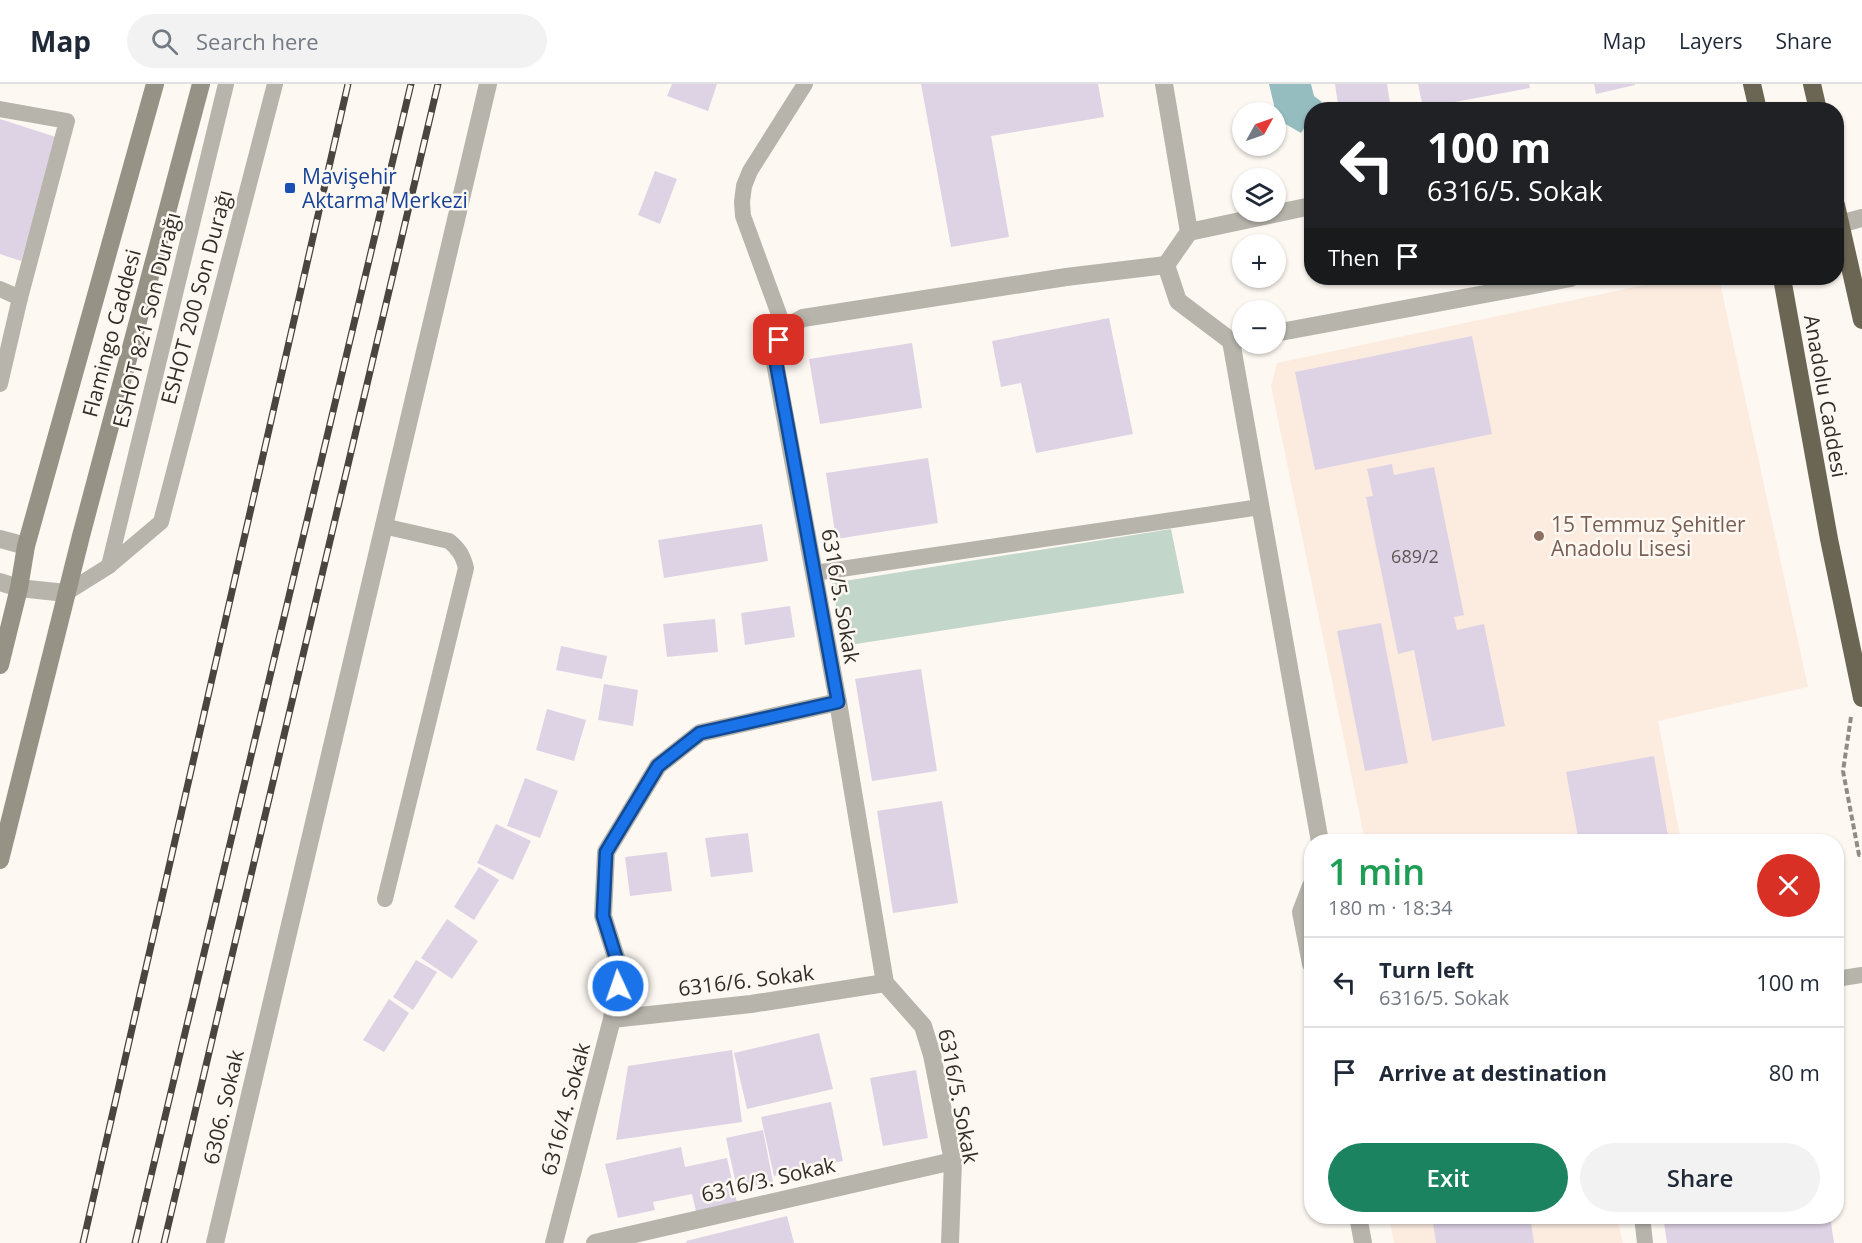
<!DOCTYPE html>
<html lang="en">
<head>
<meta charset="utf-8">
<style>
  body { margin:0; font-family:"Open Sans",sans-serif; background:#f2f2f3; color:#1f2937; height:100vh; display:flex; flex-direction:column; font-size:22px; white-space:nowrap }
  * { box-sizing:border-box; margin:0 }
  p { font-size:20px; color:#747a83 }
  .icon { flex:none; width:33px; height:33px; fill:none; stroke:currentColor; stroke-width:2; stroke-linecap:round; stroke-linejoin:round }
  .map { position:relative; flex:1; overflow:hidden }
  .panel { position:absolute; left:1304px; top:750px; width:540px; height:390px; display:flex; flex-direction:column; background:#fff; border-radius:24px; box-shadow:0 2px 4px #0004 }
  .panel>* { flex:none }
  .top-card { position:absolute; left:1304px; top:18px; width:540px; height:183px; border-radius:24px; box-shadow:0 2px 4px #0004; background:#202124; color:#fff; overflow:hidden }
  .needle { width:39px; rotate:50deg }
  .buttons { position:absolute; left:1232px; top:18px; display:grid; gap:12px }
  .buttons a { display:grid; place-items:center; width:54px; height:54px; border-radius:50%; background:#fff; box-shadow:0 2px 4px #0004; font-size:30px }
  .pin { position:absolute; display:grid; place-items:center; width:51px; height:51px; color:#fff; margin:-26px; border-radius:12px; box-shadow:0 3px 9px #0006 }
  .me { position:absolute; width:66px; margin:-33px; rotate:357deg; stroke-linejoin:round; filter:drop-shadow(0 0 4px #0008) }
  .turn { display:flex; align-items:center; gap:21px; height:126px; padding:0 24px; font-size:27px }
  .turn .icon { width:78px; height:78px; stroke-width:2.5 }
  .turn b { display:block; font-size:42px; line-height:51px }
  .then { display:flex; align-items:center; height:57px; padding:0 24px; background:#0003; gap:12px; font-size:22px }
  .round { display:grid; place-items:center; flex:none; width:63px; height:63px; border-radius:32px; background:#f2f2f3 }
  .head { display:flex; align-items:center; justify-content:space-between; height:102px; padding:0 24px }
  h1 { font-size:36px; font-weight:600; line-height:45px; color:#1e9e55 }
  .primary-button { display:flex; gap:12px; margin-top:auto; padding:12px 24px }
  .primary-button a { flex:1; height:69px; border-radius:36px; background:#1b835f; color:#fff; font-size:24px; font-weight:600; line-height:69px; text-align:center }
  .primary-button a+a { background:#f2f2f3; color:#1f2937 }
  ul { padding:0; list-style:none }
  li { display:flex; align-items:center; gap:18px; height:90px; padding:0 24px; border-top:2px solid #e0e1e3 }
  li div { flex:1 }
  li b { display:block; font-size:22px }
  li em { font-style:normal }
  header { display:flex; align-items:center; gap:36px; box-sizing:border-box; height:84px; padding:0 30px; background:#fff; border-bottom:2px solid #e0e1e3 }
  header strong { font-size:28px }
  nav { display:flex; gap:33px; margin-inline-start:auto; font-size:21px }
  .search { width:420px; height:54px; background:#f2f2f3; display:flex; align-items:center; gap:15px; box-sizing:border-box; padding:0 21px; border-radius:33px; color:#747a83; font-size:22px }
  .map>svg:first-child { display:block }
</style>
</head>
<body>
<header>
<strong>Map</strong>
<div class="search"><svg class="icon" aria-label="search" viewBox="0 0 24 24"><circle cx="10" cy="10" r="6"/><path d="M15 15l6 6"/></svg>Search here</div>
<nav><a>Map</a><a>Layers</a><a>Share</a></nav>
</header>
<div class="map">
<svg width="1862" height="1159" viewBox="0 0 1862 1159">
  <rect width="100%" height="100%" fill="#fef8f2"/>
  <g fill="#fcece0">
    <path d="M1677 194H1719L1808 603 1658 637 1681 757H1365L1271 302 1277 279Z"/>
    <path d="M1389 1133H1617L1623 1159H1394Z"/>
  </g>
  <path fill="#c2d6ca" d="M1171 445 1184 509 843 562 832 499Z"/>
  <path fill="#95bdbf" d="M1269 0H1311L1314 12 1322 18 1317 25 1311 26V34L1301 49 1275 34V28H1272L1274 21Z"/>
  <g fill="#ded3e5">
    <path d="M672 0H717L708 27 667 12Z"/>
    <path d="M921 0H1098L1104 33 991 52 1009 153 951 163Z"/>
    <path d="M1335 0H1387L1391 26H1339Z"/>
    <path d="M1418 0H1529L1530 4 1423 24Z"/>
    <path d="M1594 0H1635V1L1596 10Z"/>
    <path d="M0 35 59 54 21 177 0 170Z"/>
    <path d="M655 87 677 95 660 140 638 131Z"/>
    <path d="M1109 234 1133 350 1036 369 1021 299 1001 303 992 257Z"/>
    <path d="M1472 252 1492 350 1315 386 1295 288Z"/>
    <path d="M912 259 922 324 820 340 809 275Z"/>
    <path d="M928 374 938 439 836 455 826 389Z"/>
    <path d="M1392 380 1394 391 1434 383 1464 531 1454 533 1457 546 1484 540 1505 642 1432 657 1414 566 1398 570 1366 413 1373 412 1367 385Z"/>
    <path d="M762 440 768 477 664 494 658 456Z"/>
    <path d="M790 522 795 553 745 561 741 529Z"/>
    <path d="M715 535 718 568 667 573 663 540Z"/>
    <path d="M1381 539 1408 679 1365 687 1337 547Z"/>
    <path d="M561 562 607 572 602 595 556 586Z"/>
    <path d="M921 585 937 687 872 697 855 595Z"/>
    <path d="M604 600 638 606 633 642 598 636Z"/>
    <path d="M547 625 586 636 574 677 536 666Z"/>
    <path d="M1654 672 1669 758H1579L1566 688Z"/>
    <path d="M525 694 558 707 540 754 507 742Z"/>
    <path d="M942 717 958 819 893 829 877 727Z"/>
    <path d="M496 740 531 757 513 796 477 779Z"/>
    <path d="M748 749 753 788 711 793 705 754Z"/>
    <path d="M667 768 672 807 630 812 625 773Z"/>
    <path d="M479 783 499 796 474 836 454 823Z"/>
    <path d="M447 835 478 857 452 895 421 874Z"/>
    <path d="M416 876 437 888 413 926 393 913Z"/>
    <path d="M389 915 409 929 384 968 363 956Z"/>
    <path d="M819 949 833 1005 747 1025 734 969Z"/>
    <path d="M732 966 742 1038 616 1056 628 982Z"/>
    <path d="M916 986 928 1054 883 1062 870 994Z"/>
    <path d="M831 1018 843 1077 774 1092 761 1033Z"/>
    <path d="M763 1046 773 1098 737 1105 726 1054Z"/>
    <path d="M681 1063 685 1083 727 1074 738 1123 697 1132 692 1110 653 1118 655 1126 618 1134 605 1080Z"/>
    <path d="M787 1132 794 1159H687L686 1157Z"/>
    <path d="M1432 1132H1530L1534 1159H1436Z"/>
    <path d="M1663 1132H1830L1834 1159H1667Z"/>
  </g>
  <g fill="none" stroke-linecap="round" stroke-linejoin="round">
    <path stroke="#918b85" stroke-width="4" stroke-dasharray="6 3" stroke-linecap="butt" d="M1851 633 1843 687 1859 771 1862 770"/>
    <g stroke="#b6b4ab" stroke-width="16">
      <path d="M0 25 67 37 20 214 0 300"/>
      <path d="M0 205 20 214"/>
      <path d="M784 244 743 132 742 118 744 102 750 87 805 0"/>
      <path d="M383 442 449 457C459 465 463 472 466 484L385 815"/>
      <path d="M109 482 226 0"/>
      <path d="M814 489 1260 423"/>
      <path d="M66 509 109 482 161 438 275 0"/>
      <path d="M1836 895 1862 891"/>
      <path d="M1642 1132 1645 1159"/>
    </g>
    <g stroke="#b6b4ab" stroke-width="18">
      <path d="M1164 0 1189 148 1166 181 1178 217 1231 257 1242 255"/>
      <path d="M1840 140 1862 134"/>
      <path d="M1189 148 1311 122"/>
      <path d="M1275 249 1571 194"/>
      <path d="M1231 257 1320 758"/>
      <path d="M0 455 26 462"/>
      <path d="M0 498 19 504 66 509"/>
      <path d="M1311 802 1301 828 1311 880"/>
      <path d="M612 935 751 920 885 899"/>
      <path d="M1358 1132 1363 1159"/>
      <path d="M215 1159 488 0"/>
      <path d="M554 1159 612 935 620 886 603 832 606 768 658 682 700 649 838 618"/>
      <path d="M595 1159 953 1077"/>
      <path d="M950 1159 953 1077 932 971 923 942 885 899 838 618 773 268 784 244 803 234 1066 193 1166 181"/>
    </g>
    <g stroke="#969285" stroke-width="18">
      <path d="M0 581 19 504 26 462 155 0"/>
      <path d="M0 776 81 452 201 0"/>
    </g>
    <g stroke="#6b6554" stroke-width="18">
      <path d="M1752 0 1758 26"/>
      <path d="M1812 0 1818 26"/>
      <path d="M1836 121 1862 236"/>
      <path d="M1782 194 1829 455 1862 614"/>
    </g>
    <g stroke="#4b453f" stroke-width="7">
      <g id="rail">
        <path d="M83 1159 348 0"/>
        <path d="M135 1159 411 0"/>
        <path d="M164 1159 438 0"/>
      </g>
    </g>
    <use href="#rail" stroke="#fef8f2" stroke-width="4.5" stroke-dasharray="14" stroke-linecap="butt"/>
  </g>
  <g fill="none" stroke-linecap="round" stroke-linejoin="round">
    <g stroke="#114b97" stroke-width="15">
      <path id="route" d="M618 902 620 886 603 832 606 768 658 682 700 649 838 618 774 268 779 256"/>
    </g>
    <use href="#route" stroke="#1a73e8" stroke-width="10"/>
  </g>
  <rect fill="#1a4fb4" stroke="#fef8f2" stroke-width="2" x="284" y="98" width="12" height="12" rx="3"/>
  <circle fill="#8d6e63" stroke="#fef8f2" stroke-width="2" cx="1539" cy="452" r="6"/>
  <g text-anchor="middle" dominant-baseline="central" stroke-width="5" stroke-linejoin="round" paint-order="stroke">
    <g font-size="18" fill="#5e5757">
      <text x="1415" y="472">689/2</text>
    </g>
    <g font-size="21" fill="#164399" stroke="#fef8f2" text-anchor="start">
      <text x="302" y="92">Mavişehir<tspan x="302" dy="24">Aktarma Merkezi</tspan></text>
    </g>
    <g font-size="21" fill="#342e28" stroke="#fef8f2">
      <text transform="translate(196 213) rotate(-75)">ESHOT 200 Son Durağı</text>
      <text transform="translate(146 236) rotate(-76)">ESHOT 821 Son Durağı</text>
      <text transform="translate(111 249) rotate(-75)">Flamingo Caddesi</text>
      <text transform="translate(1826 312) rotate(80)">Anadolu Caddesi</text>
      <text transform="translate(841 512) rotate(80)">6316/5. Sokak</text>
      <text transform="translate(746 896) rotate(-7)">6316/6. Sokak</text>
      <text transform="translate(959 1012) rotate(79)">6316/5. Sokak</text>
      <text transform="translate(223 1023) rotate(-77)">6306. Sokak</text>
      <text transform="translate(565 1025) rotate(-75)">6316/4. Sokak</text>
      <text transform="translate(768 1095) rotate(-13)">6316/3. Sokak</text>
    </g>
    <g font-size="21" fill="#785e54" stroke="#fef8f2" text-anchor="start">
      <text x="1551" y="440">15 Temmuz Şehitler<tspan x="1551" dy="24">Anadolu Lisesi</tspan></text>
    </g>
  </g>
</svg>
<div class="buttons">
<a><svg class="needle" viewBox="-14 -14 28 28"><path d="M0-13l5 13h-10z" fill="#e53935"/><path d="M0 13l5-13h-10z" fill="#747a83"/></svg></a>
<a><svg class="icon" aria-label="layers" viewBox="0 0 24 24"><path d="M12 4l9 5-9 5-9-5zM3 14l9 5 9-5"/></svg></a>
<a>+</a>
<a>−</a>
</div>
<div class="pin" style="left:779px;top:256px;background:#d93025"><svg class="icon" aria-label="arrive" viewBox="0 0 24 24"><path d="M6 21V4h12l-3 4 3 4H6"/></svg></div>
<svg class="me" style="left:618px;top:902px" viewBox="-20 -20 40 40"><circle r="17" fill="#1a73e8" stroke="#fff" stroke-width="3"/><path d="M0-11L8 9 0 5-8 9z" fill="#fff"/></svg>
<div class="top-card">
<div class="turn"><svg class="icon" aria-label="left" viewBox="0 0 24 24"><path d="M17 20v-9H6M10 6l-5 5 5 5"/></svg><div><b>100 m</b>6316/5. Sokak</div></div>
<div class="then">Then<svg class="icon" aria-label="arrive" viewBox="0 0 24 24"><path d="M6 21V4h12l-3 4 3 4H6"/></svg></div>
</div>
<section class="panel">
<div class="head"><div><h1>1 min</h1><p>180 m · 18:34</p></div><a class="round" style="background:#d93025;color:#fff"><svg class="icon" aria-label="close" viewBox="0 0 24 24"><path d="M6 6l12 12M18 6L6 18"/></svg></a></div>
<ul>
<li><svg class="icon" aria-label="left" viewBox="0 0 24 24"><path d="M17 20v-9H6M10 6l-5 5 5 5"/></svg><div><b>Turn left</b><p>6316/5. Sokak</p></div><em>100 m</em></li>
<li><svg class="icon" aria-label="arrive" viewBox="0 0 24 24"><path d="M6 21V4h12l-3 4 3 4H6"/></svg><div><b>Arrive at destination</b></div><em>80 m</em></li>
</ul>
<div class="primary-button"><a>Exit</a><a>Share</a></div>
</section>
</div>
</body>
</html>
